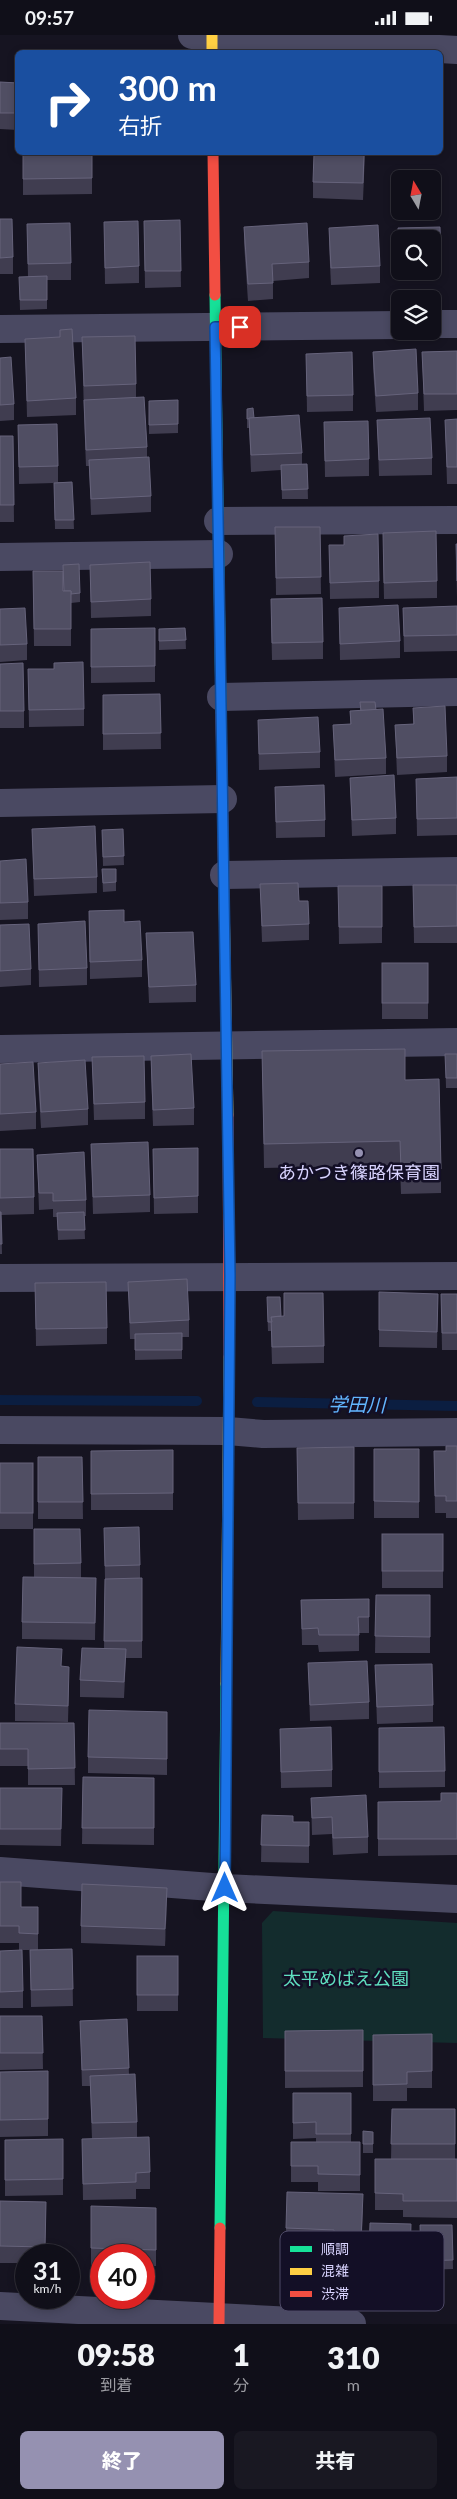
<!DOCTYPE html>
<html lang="ja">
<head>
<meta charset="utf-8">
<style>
  body { margin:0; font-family:Lato,"Noto Sans JP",sans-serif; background:#191822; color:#f1f3f6; height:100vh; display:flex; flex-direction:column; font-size:19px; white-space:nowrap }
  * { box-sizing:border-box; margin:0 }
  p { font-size:16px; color:#9c9ca2 }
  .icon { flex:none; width:28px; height:28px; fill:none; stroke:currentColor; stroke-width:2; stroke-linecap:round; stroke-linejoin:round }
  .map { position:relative; height:2289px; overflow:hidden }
  .sheet { display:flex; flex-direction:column; background:#100f19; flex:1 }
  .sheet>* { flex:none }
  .guide { position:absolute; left:15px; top:15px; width:428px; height:105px; border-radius:8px; box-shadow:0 2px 8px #0003,0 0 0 1px #302f38; background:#1a4fa0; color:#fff; overflow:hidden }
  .needle { width:32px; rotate:350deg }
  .controls { position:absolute; left:391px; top:135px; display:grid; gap:10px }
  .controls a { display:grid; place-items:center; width:50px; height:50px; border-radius:8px; background:#100f19; box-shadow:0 2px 8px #0003,0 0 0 1px #302f38; font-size:25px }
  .speed { position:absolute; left:15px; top:2209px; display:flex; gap:10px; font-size:25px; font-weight:700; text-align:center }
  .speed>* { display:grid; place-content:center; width:65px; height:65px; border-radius:50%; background:#100f19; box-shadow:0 2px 8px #0003,0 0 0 1px #302f38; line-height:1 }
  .speed small { font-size:12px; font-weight:400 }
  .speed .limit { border:8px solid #d22; background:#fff; color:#111 }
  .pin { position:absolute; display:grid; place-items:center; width:42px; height:42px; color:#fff; margin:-21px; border-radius:10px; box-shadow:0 2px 8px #0006 }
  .me { position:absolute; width:55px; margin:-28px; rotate:0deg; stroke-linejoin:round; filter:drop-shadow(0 0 4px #0008) }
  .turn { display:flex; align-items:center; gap:18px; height:105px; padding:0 20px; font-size:22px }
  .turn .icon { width:65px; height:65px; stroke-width:2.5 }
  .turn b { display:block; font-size:35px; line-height:42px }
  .eta { display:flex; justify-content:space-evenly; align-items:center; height:85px; text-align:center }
  .eta b { font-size:30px; font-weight:800; line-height:35px }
  .action { display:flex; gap:10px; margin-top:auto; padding:10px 20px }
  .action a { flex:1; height:58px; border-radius:8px; background:#9591b1; color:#fff; font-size:20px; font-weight:800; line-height:58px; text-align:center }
  .action a+a { background:#191822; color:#f1f3f6 }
  .status { display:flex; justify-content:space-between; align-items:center; height:35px; padding:0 25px; background:#100f19; direction:ltr }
  .status svg { height:14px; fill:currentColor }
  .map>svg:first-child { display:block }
</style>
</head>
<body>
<div class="status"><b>09:57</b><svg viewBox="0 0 49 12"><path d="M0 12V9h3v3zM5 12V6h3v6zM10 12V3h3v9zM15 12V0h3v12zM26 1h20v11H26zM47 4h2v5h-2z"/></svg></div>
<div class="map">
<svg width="457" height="2289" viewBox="0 0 457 2289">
  <rect width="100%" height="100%" fill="#161421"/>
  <path fill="#132c2d" d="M273 1876 457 1888V2008L263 2003 262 1888Z"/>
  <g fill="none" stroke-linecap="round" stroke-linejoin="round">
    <g stroke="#0b1e41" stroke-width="10">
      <path d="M0 1365 197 1366"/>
      <path d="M257 1367 457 1371"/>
    </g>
    <g stroke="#4a4962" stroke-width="28">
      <path d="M192 0 457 15"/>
      <path d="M432 289H457"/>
      <path d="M0 294 400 290"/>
      <path d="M218 486 457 485"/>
      <path d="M0 522 219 519"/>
      <path d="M221 662 457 657"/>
      <path d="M0 768 223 764"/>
      <path d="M224 840 457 836"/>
      <path d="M0 1014 457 1007"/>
      <path d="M0 1243 457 1241"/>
      <path d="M0 1395 228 1396 263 1399 457 1397"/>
      <path d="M0 1836 225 1853 457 1864"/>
      <path d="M0 2271 352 2289"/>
    </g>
    <g stroke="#16e098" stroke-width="11">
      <path d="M215 260 221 677"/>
      <path d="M220 2193 226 1649"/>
    </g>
    <g stroke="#ffcf43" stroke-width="11">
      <path d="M212 0V18"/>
      <path d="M224 860 228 1080"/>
      <path d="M226 1649 229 1322"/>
    </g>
    <g stroke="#f24e42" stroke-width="11">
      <path d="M213 118 215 260"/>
      <path d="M221 677 224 860"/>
      <path d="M228 1080 229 1322"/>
      <path d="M219 2289 220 2193"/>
    </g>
  </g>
  <g fill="#403d50" fill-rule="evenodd">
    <path d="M0 47 18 48V95L0 94Z"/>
    <path d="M23 118H92V159L23 160Z"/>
    <path d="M365 118 363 165 313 163V147Z"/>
    <path d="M0 184 13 222V239H0Z"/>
    <path d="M180 185 181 252 145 253 144 186Z"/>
    <path d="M104 187 139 231V248L105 249Z"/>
    <path d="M27 189 71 228V245H47V274L20 275 19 242H28Z"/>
    <path d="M244 192 309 227V243L273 246V264L248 266 244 208Z"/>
    <path d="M440 192 441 240 400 242 398 193ZM400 204H432V236H400Z"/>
    <path d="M329 193 380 231V248L331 250 329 210Z"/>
    <path d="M60 295 76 363V380L27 382 25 304 60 302Z"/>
    <path d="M82 302 136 349V363L147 412V422L151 461V477L91 480 89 431H86L84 381Z"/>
    <path d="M457 316V375L424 376 422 317Z"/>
    <path d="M373 317 418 358V375L376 377 373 333Z"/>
    <path d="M306 319 353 360V376L307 377Z"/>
    <path d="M0 323 14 369V385L0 386Z"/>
    <path d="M178 365V398L149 399V366Z"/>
    <path d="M247 374 254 383 302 418V429H307L308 464H282L281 435 251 437 249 393H247Z"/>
    <path d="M457 384V449H447L445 385Z"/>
    <path d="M377 385 432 423V440L379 441Z"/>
    <path d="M324 387 369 424V441L325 442Z"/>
    <path d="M18 390 58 431V447H72L74 494H55L54 448 19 449Z"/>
    <path d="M0 401H13L14 487H0Z"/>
    <path d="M275 492H320L321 559 276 560Z"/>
    <path d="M456 509H457V563L456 526Z"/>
    <path d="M329 510H344L379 546V563L330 564Z"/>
    <path d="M383 514 437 546V563L384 564Z"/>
    <path d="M63 530 80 558V567L71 568V611H34L33 536 64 556Z"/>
    <path d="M90 530 151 564V581L91 583Z"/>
    <path d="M457 571V616L404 617 403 573Z"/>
    <path d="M339 573 400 606V623L340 625Z"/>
    <path d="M0 574 27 609V625L0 627Z"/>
    <path d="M271 581 323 607V624L272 625Z"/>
    <path d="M185 593 186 614 159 615V594Z"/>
    <path d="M91 594 155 631V647L91 648Z"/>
    <path d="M0 629 24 676V693H0Z"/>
    <path d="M28 634 84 674V691L29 692Z"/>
    <path d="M160 659 161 714 103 715V660Z"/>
    <path d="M360 667 376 675 386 723V739L335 742 333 690 350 689V676H360Z"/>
    <path d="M413 673 447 721V737L397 740 395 690 413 689Z"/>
    <path d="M258 685 320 717V733L259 735Z"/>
    <path d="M457 742V800L417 801 416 744Z"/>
    <path d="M350 743 396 783V799L352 801Z"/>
    <path d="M275 752 325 785V802L276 803Z"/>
    <path d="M32 794 97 842V858L34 861Z"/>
    <path d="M123 794 124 830 103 831 102 795Z"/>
    <path d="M0 826 28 867V884L0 885Z"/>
    <path d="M102 834H116V856L103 857Z"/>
    <path d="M260 849 299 866 309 889V905L262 907Z"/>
    <path d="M413 850H457V908H414Z"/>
    <path d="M338 851 382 892V908L339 909Z"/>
    <path d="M89 876 124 887 142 925V942L90 944Z"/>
    <path d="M38 889 87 933V950L39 952Z"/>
    <path d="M0 890 31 934V950L0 952Z"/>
    <path d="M146 898 196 950V967L149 968Z"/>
    <rect x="382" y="928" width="46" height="56"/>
    <path d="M262 1016 405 1045 441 1134V1158L401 1159 400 1130 264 1133Z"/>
    <path d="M445 1019H457V1053H446Z"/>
    <path d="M151 1021 194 1073V1090L153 1091 151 1037Z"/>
    <path d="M92 1022 145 1067V1084L94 1085Z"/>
    <path d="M38 1028 88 1074V1090L41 1093 38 1045Z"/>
    <path d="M0 1029 36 1077V1094L0 1096Z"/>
    <path d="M91 1109 150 1160V1177L93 1179Z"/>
    <path d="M198 1113V1178L154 1179 153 1114Z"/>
    <path d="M0 1114 34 1162V1179L1 1180 2 1219H0Z"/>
    <path d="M37 1120 86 1165V1181H84L85 1204 58 1205 57 1182H53V1174L39 1175Z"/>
    <path d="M128 1247 189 1285V1302H182V1324L135 1325V1304H130Z"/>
    <path d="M35 1248 107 1293V1309L36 1311Z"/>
    <path d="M438 1259 437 1313 379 1312V1295Z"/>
    <path d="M441 1259H457V1315H442Z"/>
    <path d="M267 1271 324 1311V1328L272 1329 271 1296H268Z"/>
    <path d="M457 1411V1483H446V1478H435L434 1416H446Z"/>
    <path d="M354 1412V1484L298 1485 297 1413Z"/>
    <rect x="374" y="1414" width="45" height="69"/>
    <path d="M173 1415V1475H91V1416Z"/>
    <path d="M38 1422H82L83 1484H38Z"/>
    <rect x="0" y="1428" width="33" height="66"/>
    <path d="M104 1493 140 1530V1543H142V1623H126L124 1663 80 1662V1645L104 1614 105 1544Z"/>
    <path d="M34 1494 81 1528V1543H96L95 1605 22 1604V1587L34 1542Z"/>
    <rect x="382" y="1499" width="61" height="54"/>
    <path d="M376 1560H430V1618H375Z"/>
    <path d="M369 1564V1598H359V1616L319 1617 318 1610H302L301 1565Z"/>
    <path d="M308 1628 369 1667V1684L310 1686Z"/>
    <path d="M375 1630 433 1670V1687L377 1689Z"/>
    <path d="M62 1631 69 1648 68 1687 15 1686V1669Z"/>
    <path d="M167 1677V1740L88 1738V1722Z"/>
    <path d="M0 1688H74L75 1750H28V1731H0Z"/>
    <path d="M379 1693 445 1736V1752L379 1753Z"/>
    <path d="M280 1694 332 1735V1752L281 1753Z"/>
    <path d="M83 1742 154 1743V1810L82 1809Z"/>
    <path d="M0 1753H62L61 1811 0 1810Z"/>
    <path d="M457 1758V1820L378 1821V1767L441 1766Z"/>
    <path d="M311 1763 368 1802V1818L333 1820 332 1799 312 1800Z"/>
    <path d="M262 1780 293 1787H309V1828L261 1827Z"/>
    <path d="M0 1847 21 1872H38V1915L72 1914 73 1971 31 1972 30 1915H19V1908H0Z"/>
    <path d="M167 1869 165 1911 81 1908V1891Z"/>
    <path d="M0 1916 23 1956V1973H0Z"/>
    <rect x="137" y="1921" width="41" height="55"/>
    <path d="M0 1981H42L43 2034 0 2035Z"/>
    <path d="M127 1984 129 2039 137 2087V2102L150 2137V2154H136V2164L83 2165 82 2104H92L90 2051H82L80 1986Z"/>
    <path d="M363 1995V2052L285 2053V1996Z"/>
    <path d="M432 1999V2053H407V2066H373V2000Z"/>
    <path d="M48 2036V2101L0 2102V2037Z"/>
    <path d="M293 2058H351V2107H360V2156H318V2147H291V2107H316V2103L293 2104Z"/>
    <path d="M392 2074H455V2124H457V2183L403 2182V2175H375V2124H391Z"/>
    <path d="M363 2096 373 2097V2118H363Z"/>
    <path d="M63 2104V2160L5 2161V2105Z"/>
    <path d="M0 2166 46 2167 45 2220H26V2228H0Z"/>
    <path d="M91 2171 156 2173V2231H144V2220H101V2230H91Z"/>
    <path d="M363 2175 361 2221H334V2211L286 2210V2193Z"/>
    <path d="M370 2188 411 2189 410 2241 369 2240Z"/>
    <path d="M420 2190H452L453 2234 421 2235Z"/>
  </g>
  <path fill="#282635" d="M167 1853V1869L165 1911V1894Z"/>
  <g fill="#504e63" stroke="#66637b">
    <path d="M0 47 18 48V78H0Z"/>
    <path d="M23 118H92V143L23 144Z"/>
    <path d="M314 118H364L363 148 313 147Z"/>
    <path d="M0 184H12L13 222 0 223Z"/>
    <path d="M180 185 181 236H145L144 186Z"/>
    <path d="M138 186 139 231 105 233 104 187Z"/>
    <path d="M70 188 71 228 28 229 27 189Z"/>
    <path d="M307 188 309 227 272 229 273 248 248 249 244 192Z"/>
    <path d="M378 190 380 231 331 233 329 193Z"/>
    <path d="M440 192 441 224H432V204H400V225L398 193Z"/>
    <path d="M47 241V265H20L19 242Z"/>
    <path d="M72 294 76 363 27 366 25 304 60 302V295Z"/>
    <path d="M135 301 136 349 84 351 82 302Z"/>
    <path d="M416 314 418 358 376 361 373 317Z"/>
    <path d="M457 316V359H424L422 317Z"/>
    <path d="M352 317 353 360 307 361 306 319Z"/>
    <path d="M11 322 14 369 0 370V323Z"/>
    <path d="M144 362 147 412 86 415 84 365Z"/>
    <path d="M178 365V389L149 390V366Z"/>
    <path d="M253 373 254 383 247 384V374Z"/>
    <path d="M299 380 302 418 251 420 249 383Z"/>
    <path d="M430 383 432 423 379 425 377 385Z"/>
    <path d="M457 384V432H447L445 385Z"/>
    <path d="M368 386 369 424 325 426 324 387Z"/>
    <path d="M57 389 58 431 19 432 18 390Z"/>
    <path d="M0 401H13L14 470H0Z"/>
    <path d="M149 422 151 461 91 464 89 425Z"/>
    <path d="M307 429 308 454 282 455 281 430Z"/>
    <path d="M72 447 74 485H55L54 448Z"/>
    <path d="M275 492H320L321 542 276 543Z"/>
    <path d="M436 496 437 546 384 548 383 498Z"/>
    <path d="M378 499 379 546 330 548 329 510H344V501Z"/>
    <path d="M456 509H457V546Z"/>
    <path d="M150 527 151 564 91 567 90 530Z"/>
    <path d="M79 529 80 558 71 559V556H64L63 530Z"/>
    <path d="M33 536H63V556H71V594H34Z"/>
    <path d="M322 563 323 607 272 608 271 564Z"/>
    <path d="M398 570 400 606 340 609 339 573Z"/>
    <path d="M457 571V600L404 601 403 573Z"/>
    <path d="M25 573 27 609 0 610V574Z"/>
    <path d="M155 593V631L91 632V594Z"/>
    <path d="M185 593 186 605 159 606V594Z"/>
    <path d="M83 627 84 674 29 675 28 634H54V628Z"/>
    <path d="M23 628 24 676H0V629Z"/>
    <path d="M160 659 161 698 103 699V660Z"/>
    <path d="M360 667H375L376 675 361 676Z"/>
    <path d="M445 671 447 721 397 723 395 690 414 689 413 673Z"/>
    <path d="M383 674 386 723 335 725 333 690 351 689 350 676Z"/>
    <path d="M318 682 320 717 259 719 258 685Z"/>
    <path d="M394 740 396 783 352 785 350 743Z"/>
    <path d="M457 742V783L417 784 416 744Z"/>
    <path d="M324 750 325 785 276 787 275 752Z"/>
    <path d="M95 791 97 842 34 844 32 794Z"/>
    <path d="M123 794 124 821 103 822 102 795Z"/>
    <path d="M26 824 28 867 0 868V826Z"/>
    <path d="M102 834H116V847L103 848Z"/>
    <path d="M298 848 299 866H308L309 889 262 891 260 849Z"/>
    <path d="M413 850H457V891L414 892Z"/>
    <path d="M338 851H382V892H339Z"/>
    <path d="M124 875V887L140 886 142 925 90 927 89 876Z"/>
    <path d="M85 886 87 933 39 935 38 889Z"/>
    <path d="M29 889 31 934 0 936V890Z"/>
    <path d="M193 897 196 950 149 952 146 898Z"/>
    <rect x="382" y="928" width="46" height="40"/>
    <path d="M405 1014V1045L439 1044 441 1134 401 1135 400 1106 264 1109 262 1016Z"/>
    <path d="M191 1019 194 1073 153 1075 151 1021Z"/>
    <path d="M445 1019H457V1043H446Z"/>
    <path d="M144 1021 145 1067 94 1069 92 1022Z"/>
    <path d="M85 1025 88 1074 41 1077 38 1028Z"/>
    <path d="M33 1027 36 1077 0 1079V1029Z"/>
    <path d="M148 1107 150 1160 93 1162 91 1109Z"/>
    <path d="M198 1113V1161L154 1163 153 1114Z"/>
    <path d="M0 1114H33L34 1162 0 1163Z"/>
    <path d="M84 1117 86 1165 53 1166V1158H39L37 1120Z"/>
    <path d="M0 1177H1L2 1209H0Z"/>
    <path d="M84 1177 85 1195H58L57 1178Z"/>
    <path d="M187 1244 189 1285 130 1288 128 1247Z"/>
    <path d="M106 1247 107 1293 36 1294 35 1248Z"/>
    <path d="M379 1257 438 1259 437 1297 379 1295Z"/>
    <path d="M284 1258H323L324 1311 272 1312 271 1282 284 1281Z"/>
    <path d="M441 1259H457V1298H442Z"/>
    <path d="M267 1262H280L281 1281 271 1282 272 1287H268Z"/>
    <path d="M182 1298V1315H135V1299Z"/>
    <path d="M446 1411H457V1466H446V1461H435L434 1416H446Z"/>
    <path d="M354 1412V1468H298L297 1413Z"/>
    <path d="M374 1414H419V1467L374 1466Z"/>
    <path d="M173 1415V1458L91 1459V1416Z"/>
    <path d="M38 1422H82L83 1467H38Z"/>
    <rect x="0" y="1428" width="33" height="50"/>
    <path d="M139 1492 140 1530 105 1531 104 1493Z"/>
    <path d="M34 1494H80L81 1528 34 1529Z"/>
    <rect x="382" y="1499" width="61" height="37"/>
    <path d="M23 1542 96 1543 95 1588 22 1587Z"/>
    <path d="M142 1543V1606H104L105 1544Z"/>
    <path d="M376 1560H430V1602L375 1601Z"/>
    <path d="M369 1564V1582H358L359 1600H319L318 1593 302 1594 301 1565Z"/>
    <path d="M17 1612 62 1614 61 1631 69 1632 68 1671 15 1669Z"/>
    <path d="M82 1613 126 1614 124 1647 80 1645Z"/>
    <path d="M367 1626 369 1667 310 1670 308 1628Z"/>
    <path d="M432 1629 433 1670 377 1672 375 1630Z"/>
    <path d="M89 1675 167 1677V1724L88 1722Z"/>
    <path d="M0 1688H74L75 1733 28 1734V1714H0Z"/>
    <path d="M331 1692 332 1735 281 1737 280 1694Z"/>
    <path d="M444 1692 445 1736 379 1737V1693Z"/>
    <path d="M83 1742 154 1743V1793H82Z"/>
    <path d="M0 1753H62L61 1794H0Z"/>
    <path d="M441 1758H457V1804H378V1767L441 1766Z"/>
    <path d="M366 1760 368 1802 333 1803 332 1782 312 1783 311 1763Z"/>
    <path d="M262 1780 293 1781V1787H309V1811L261 1810Z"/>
    <path d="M0 1847H21V1872H38V1899L19 1898V1891H0Z"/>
    <path d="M82 1849 167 1853 165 1894 81 1891Z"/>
    <path d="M72 1914 73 1954 31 1955 30 1915Z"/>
    <path d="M22 1915 23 1956 0 1957V1916Z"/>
    <rect x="137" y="1921" width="41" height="39"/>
    <path d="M0 1981H42L43 2018H0Z"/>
    <path d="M127 1984 129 2033 82 2035 80 1986Z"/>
    <path d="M363 1995V2036H285V1996Z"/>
    <path d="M432 1999V2036L407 2037V2049L373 2050V2000Z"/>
    <path d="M48 2036V2084L0 2085V2037Z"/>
    <path d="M135 2039 137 2087 92 2088 90 2041Z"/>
    <path d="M293 2058H351V2099H316V2087L293 2088Z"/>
    <path d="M392 2074H455V2109H391Z"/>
    <path d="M363 2096 373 2097V2109H363Z"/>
    <path d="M149 2102 150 2137 136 2138V2147L83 2149 82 2104Z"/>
    <path d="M63 2104V2144L5 2145V2105Z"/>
    <path d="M291 2107H360V2140L318 2139V2131H291Z"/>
    <path d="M375 2124H457V2166H403V2159L375 2158Z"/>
    <path d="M287 2157 363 2159 361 2204H334V2195L286 2193Z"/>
    <path d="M0 2166 46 2167 45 2212 0 2211Z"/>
    <path d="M91 2171 156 2173V2215L91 2213Z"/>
    <path d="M370 2188 411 2189 410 2224H369Z"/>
    <path d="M420 2190H452L453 2225 421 2226Z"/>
  </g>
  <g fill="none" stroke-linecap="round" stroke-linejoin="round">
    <g stroke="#114b97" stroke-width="12">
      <path id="route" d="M225 1853 230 1241 215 292H240"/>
    </g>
    <use href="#route" stroke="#1a73e8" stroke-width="9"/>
  </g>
  <circle fill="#9591b1" stroke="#130f26" stroke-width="2" cx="359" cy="1118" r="5"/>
  <g text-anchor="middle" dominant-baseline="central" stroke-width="5" stroke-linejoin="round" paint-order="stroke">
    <g font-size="18" fill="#d9d4ff" stroke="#130f26">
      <text x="359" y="1137">あかつき篠路保育園</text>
    </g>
    <g font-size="18" fill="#5fe0c0" stroke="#130f26">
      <text x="346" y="1943">太平めばえ公園</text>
    </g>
    <g font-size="19" font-style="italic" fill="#62b6ff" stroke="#130f26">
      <text transform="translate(357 1369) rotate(1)">学田川</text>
    </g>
  </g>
  <rect x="280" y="2196" width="164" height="80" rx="8" fill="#130f26" stroke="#4e4a67" stroke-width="1"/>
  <rect x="290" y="2211" width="22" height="6" fill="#16e098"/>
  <rect x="290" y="2233" width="22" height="7" fill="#ffcf43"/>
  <rect x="290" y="2256" width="22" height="6" fill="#f24e42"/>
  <g font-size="14" fill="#d9d4ff">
    <text x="321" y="2219">順調</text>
    <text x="321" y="2241">混雑</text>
    <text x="321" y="2264">渋滞</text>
  </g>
</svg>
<div class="controls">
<a><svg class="needle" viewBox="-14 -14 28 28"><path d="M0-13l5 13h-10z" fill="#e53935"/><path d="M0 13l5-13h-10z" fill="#9c9ca2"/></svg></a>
<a><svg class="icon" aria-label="search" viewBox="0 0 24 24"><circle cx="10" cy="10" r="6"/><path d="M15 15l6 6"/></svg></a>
<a><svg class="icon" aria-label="layers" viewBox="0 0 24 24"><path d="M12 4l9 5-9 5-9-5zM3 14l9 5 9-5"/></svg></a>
</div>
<div class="speed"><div>31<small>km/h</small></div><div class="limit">40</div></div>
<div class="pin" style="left:240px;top:292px;background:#d93025"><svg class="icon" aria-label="arrive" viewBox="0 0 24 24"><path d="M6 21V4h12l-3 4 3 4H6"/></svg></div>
<svg class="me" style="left:225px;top:1853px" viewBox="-20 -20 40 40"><path d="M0-17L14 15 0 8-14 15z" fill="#1a73e8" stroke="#fff" stroke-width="4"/></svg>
<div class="guide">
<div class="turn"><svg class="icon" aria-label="right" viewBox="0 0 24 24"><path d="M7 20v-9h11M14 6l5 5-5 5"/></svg><div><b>300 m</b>右折</div></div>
</div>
</div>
<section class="sheet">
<div class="eta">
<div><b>09:58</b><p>到着</p></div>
<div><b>1</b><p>分</p></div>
<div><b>310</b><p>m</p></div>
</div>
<div class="action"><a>終了</a><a>共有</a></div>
</section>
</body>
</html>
